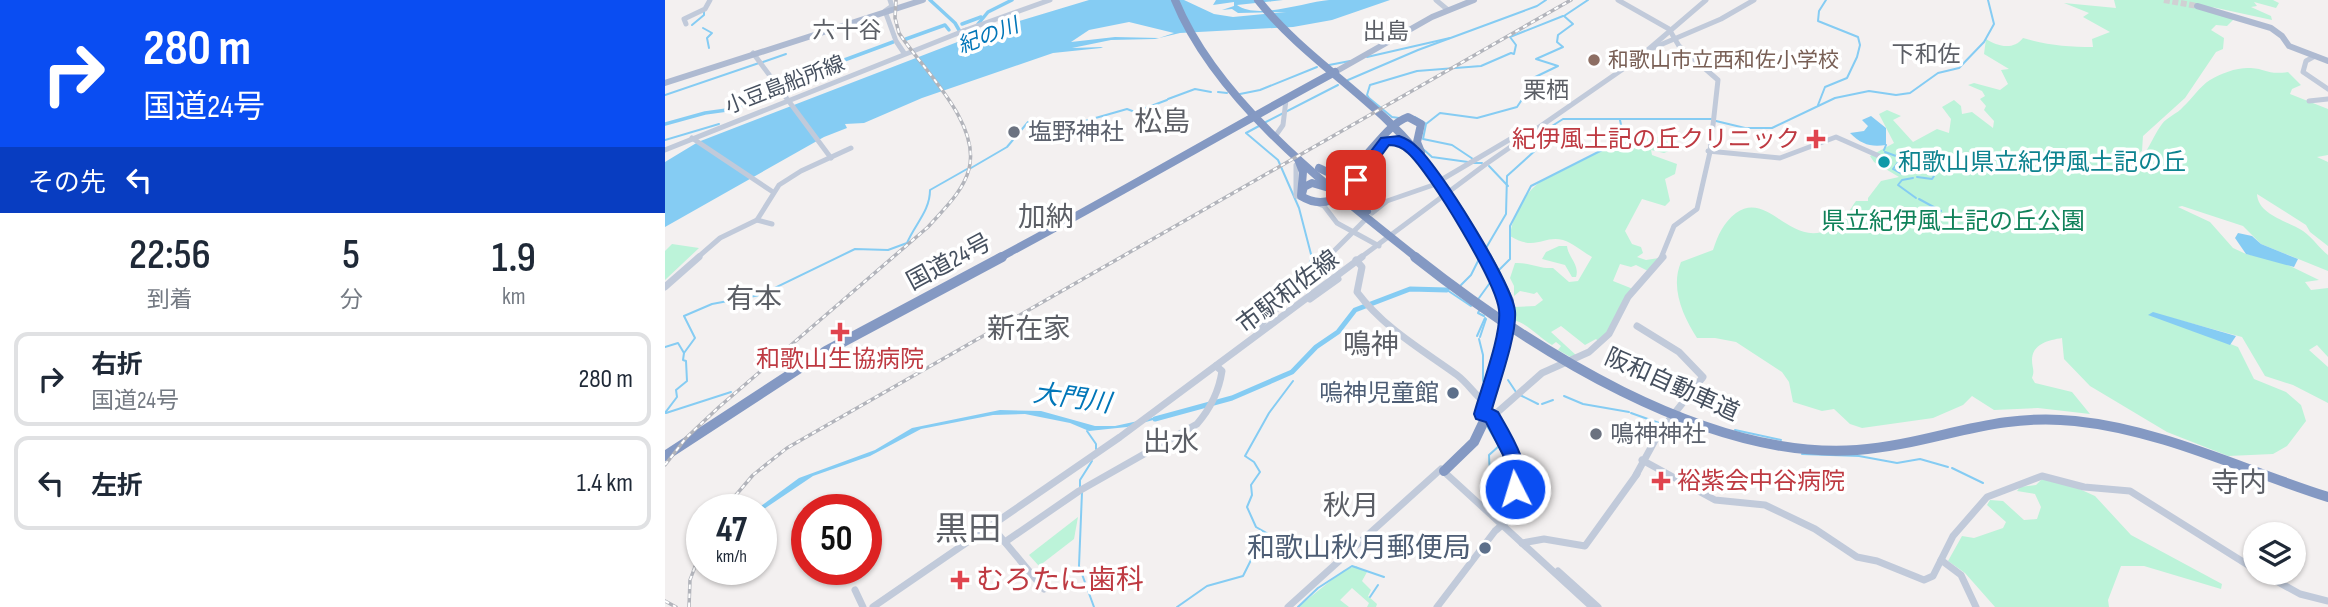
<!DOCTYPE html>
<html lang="ja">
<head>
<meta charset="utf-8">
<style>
  body { margin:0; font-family:"Sofia Sans Condensed","Noto Sans JP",sans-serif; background:#f6f6f7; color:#1f2937; height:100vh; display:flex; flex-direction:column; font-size:26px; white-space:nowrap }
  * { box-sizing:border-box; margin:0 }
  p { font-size:23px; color:#747a83 }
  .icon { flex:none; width:38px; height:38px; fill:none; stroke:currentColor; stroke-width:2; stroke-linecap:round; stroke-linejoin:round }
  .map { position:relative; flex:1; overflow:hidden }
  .panel { display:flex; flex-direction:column; background:#fff; width:665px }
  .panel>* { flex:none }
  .top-card { background:#0a4df2; color:#fff; overflow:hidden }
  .controls { position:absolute; left:1578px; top:522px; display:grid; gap:14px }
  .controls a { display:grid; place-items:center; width:63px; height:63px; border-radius:50%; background:#fff; box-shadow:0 2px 5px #0004; font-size:35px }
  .speed { position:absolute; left:21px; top:494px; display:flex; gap:14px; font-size:35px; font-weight:700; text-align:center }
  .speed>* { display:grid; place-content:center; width:91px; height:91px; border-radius:50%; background:#fff; box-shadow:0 2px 5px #0004; line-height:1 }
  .speed small { font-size:18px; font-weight:400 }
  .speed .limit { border:10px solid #d22; background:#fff; color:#111 }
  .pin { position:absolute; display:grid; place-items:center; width:60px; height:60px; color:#fff; margin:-30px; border-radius:14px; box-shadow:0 4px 10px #0006 }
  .me { position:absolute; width:77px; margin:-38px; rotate:355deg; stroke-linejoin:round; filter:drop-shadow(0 0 5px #0008) }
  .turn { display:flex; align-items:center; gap:24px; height:147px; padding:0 28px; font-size:32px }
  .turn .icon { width:91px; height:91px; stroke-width:2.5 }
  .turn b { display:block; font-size:49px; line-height:60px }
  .then { display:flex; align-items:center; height:66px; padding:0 28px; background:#0003; gap:14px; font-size:26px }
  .eta { display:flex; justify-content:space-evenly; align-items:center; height:119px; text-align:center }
  .eta b { font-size:42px; font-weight:600; line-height:49px }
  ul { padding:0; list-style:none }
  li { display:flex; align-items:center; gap:21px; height:94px; margin:0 14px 10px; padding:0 14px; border:4px solid #e0e1e3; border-radius:14px }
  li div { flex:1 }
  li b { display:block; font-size:26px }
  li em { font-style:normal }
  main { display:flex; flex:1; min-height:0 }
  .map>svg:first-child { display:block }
</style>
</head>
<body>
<main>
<section class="panel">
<div class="top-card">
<div class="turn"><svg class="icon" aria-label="right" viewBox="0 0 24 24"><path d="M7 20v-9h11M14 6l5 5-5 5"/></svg><div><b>280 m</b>国道24号</div></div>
<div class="then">その先<svg class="icon" aria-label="left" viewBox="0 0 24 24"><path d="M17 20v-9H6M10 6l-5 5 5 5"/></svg></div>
</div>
<div class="eta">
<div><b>22:56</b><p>到着</p></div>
<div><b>5</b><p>分</p></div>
<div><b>1.9</b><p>km</p></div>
</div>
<ul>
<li><svg class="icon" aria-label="right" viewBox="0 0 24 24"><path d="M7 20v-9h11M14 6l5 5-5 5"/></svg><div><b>右折</b><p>国道24号</p></div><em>280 m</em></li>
<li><svg class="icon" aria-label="left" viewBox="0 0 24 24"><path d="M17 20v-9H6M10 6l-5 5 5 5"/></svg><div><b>左折</b></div><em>1.4 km</em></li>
</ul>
</section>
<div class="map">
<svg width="1663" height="607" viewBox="0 0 1663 607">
  <rect width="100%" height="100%" fill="#f3f0f0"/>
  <g fill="#bcf3d9">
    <path d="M1449 0H1608L1614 3 1611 8 1589 2 1592 6 1586 7 1606 16 1607 20 1547 7 1570 18 1562 26 1551 25 1546 30 1559 38 1558 49 1551 52 1520 98 1478 136 1477 151 1454 166C1480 168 1484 141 1497 124 1502 117 1512 114 1518 107 1527 99 1535 86 1545 80 1556 73 1573 67 1586 68 1602 69 1602 75 1623 72L1636 85 1627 89 1625 94 1663 109V155L1652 157 1663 162V246L1645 232 1641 225 1592 194C1593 215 1623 221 1638 231 1648 238 1654 248 1663 255V271L1596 244 1578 226 1517 206 1513 207 1545 222 1568 248 1581 254 1615 261 1654 280 1640 282 1646 290 1663 288V357L1652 345 1644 350 1663 367V403L1628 385 1600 376 1577 337 1488 313 1573 347 1589 379 1621 392 1636 405 1641 421 1622 446 1608 454 1563 456 1502 432 1425 386 1399 359 1397 338C1384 340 1367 344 1367 360 1367 368 1370 370 1367 378L1370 383 1407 392 1425 414 1373 408 1329 410 1307 396 1298 405 1268 418 1197 428 1185 424 1169 409 1157 411 1128 402 1124 382 1117 372 1071 342 1050 338H1032C1018 316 1005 288 1016 262L1048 250C1053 235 1058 223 1071 213 1104 190 1125 249 1165 229 1177 224 1184 211 1191 201H1203V198L1216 181 1234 177 1209 162 1205 156 1229 143 1214 114 1222 110 1236 116 1228 120 1248 142 1272 129 1284 133 1286 119 1277 107 1289 100 1296 106 1297 114 1307 112 1328 128 1329 121 1319 110 1321 106 1315 99 1320 96 1317 91 1303 85 1309 83 1335 90 1343 84 1336 70 1344 69 1319 54 1321 39C1332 46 1348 51 1358 38 1382 45 1403 47 1428 47L1427 39 1445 32 1418 17 1424 13 1399 3 1451 8Z"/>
    <path d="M984 133 1007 144 1009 149 999 153 986 150 987 155 1012 164 1010 174 1000 179 1005 201 1000 206 977 199 960 231 967 244 976 247 978 253 972 257 981 260 994 258 983 271 971 265 966 267 955 264 948 281 968 289 946 329 933 341 931 339 920 345 896 326 886 332 912 356 907 358 893 350 896 346 891 342 887 345C872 336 865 325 849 320V307L870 306 878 300 872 292 869 294 855 291 849 296V286L845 278 850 263C863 262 875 269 888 268L904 282 913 281 927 257C918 252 908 243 898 240 878 235 871 252 845 236 847 217 859 193 875 182L960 139Z"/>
    <path d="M7 244 34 248 0 280V251Z"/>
    <path d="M894 246H902C903 257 915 265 911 277H907L900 265 877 259 881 252Z"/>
    <path d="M1378 478 1401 483 1430 496 1466 535 1557 584 1556 589 1479 566H1456L1443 600 1444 607H1330L1300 573 1283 561 1297 536 1309 538 1338 528 1341 522 1322 505 1325 500 1338 501 1359 520 1372 519 1376 507 1370 494 1352 491 1355 487 1371 485Z"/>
    <path d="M413 517 409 539 374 566 364 555Z"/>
    <path d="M691 566 702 572 697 581 706 590 703 596 712 604 711 607H702L704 603 687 588 675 600 684 607H633L679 570Z"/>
  </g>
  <g fill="#85ccf3" fill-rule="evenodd">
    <path d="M424 0H519L549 14 568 17 621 12 573 13 567 9 557 10 569 6V2L548 5 551 0H618L572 5C592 20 640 2 664 0 684 0 704 0 725 0L667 20 628 27 515 33 490 39 446 40 407 48 438 47 436 48 388 53 257 98 199 123 180 124 182 128 159 137 0 227V162L33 142 321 31ZM464 22 509 33 494 38 450 37 406 42 424 30Z"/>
    <path d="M1206 116 1221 128V145C1206 147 1197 145 1185 133L1199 131 1203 126 1197 120Z"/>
    <path d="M1573 233 1587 236 1596 244 1633 259 1629 267 1581 254 1570 238Z"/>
    <path d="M1488 312 1571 336 1565 345 1483 315Z"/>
    <path d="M335 410 376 411 430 426H450L496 416 492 419 462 427 424 431 405 423 360 414 328 415 256 429 205 456 148 476 96 511 92 509 134 478 210 450 247 428Z"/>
  </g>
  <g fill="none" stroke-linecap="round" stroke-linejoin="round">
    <g stroke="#85ccf3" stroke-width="2">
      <path d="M27 25 39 15V11"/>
      <path d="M38 28 47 33 42 38 44 48"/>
      <path d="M702 57 785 38"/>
      <path d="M98 62 121 54"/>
      <path d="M664 65 685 61"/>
      <path d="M683 80 753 50 872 6 881 0"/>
      <path d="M553 92 562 93"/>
      <path d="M575 94 595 90 652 67"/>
      <path d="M0 95 94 63"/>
      <path d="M503 99 530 89 546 92"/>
      <path d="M1153 105 1160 87 1182 78 1192 57 1195 45 1193 37 1153 21 1154 11 1161 0"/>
      <path d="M750 117 760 123"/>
      <path d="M734 118 727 117 704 98 702 95 705 85 752 71 816 66 846 53 849 54 851 45 845 37 898 16"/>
      <path d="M1051 121 1080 128H1107L1170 98 1204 91 1231 95 1245 93 1273 73 1294 68 1319 42 1329 24 1323 0"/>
      <path d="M599 123 673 85"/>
      <path d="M594 126 581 133 613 160 634 208 647 258 637 278"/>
      <path d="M0 140 54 124"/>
      <path d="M758 149 767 157 803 162"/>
      <path d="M1219 150 1221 145"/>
      <path d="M1220 152 1253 164"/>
      <path d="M808 159 787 145 758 139 761 124 775 113 812 118 852 107 860 95 864 80 893 66 871 59 898 47 892 42 893 35 908 24 899 16 923 0"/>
      <path d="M1234 161 1228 169 1237 174"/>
      <path d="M808 163H817"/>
      <path d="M824 166 843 186"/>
      <path d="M306 168 342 147 363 122 413 123 462 109 470 112 502 100"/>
      <path d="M1252 177 1267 179 1269 176"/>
      <path d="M1248 178 1237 180 1233 185 1251 198"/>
      <path d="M1254 199 1276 211"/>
      <path d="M821 248 841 214 842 176 873 148 887 126 898 119H1046"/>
      <path d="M833 271 845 259V226L866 186 951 143 958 134 955 120"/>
      <path d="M796 285 806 275 815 257"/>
      <path d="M782 290 806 306"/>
      <path d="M814 298 827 280"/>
      <path d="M814 311 813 313 819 316"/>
      <path d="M812 336 820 318"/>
      <path d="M815 337 821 319"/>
      <path d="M814 339 818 355V381"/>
      <path d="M0 347 13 343 19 353 18 360 21 361 22 381 11 390 12 397 0 413"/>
      <path d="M19 353 30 338 19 316 47 304 95 295 190 249 223 250 242 243C250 224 265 211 265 190L302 169"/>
      <path d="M843 380 851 392"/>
      <path d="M855 395 873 404"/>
      <path d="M899 396 918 404 964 412"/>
      <path d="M877 404 888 400"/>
      <path d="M1 413 66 392"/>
      <path d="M966 413 997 424"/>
      <path d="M822 426 834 446 824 455C824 477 831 492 844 510"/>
      <path d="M1003 426 1029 427"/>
      <path d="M1070 430 1116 440"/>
      <path d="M422 431 431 444V449"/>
      <path d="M1137 454 1194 456 1232 463 1255 459 1283 467"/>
      <path d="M1287 468 1318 483"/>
      <path d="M415 487V480L427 461"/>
      <path d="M417 492 414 566 429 607"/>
      <path d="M705 597 713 585"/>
      <path d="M512 607 542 586 578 576 589 554 610 538 591 527 582 507 587 495 586 485 595 472 589 462 580 456 604 413 628 381"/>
      <path d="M633 607 653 588 687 566 719 577"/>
    </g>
    <g stroke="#85ccf3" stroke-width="3.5">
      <path d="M265 0 290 23 301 42"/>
      <path d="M297 24 316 17"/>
      <path d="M313 24 323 12 347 0"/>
      <path d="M241 39 280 25 284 30"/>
      <path d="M112 85 228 42"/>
      <path d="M0 124 40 113 69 109 109 91 110 87"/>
    </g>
    <path stroke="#85ccf3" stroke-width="5" d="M490 419 567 398 627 372 651 347 673 332 690 310 745 289 782 290"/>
    <path stroke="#d0d0d3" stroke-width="6" stroke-dasharray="6 2.5" stroke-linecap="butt" d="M1499 0 1532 6"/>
    <g stroke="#c1cada" stroke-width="5">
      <path d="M225 0 227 6 220 11 231 41 239 53"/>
      <path d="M771 0 783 10"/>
      <path d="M953 0 1004 29 1014 46 1053 80 1045 152 1032 209 1009 226 996 258"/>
      <path d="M21 24 19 19 40 9 45 0"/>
      <path d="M298 31 385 0"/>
      <path d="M988 48 1056 19 1089 0"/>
      <path d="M88 53 166 158"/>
      <path d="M1650 56 1641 61 1638 72 1663 89"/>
      <path d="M1644 101 1663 99"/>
      <path d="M27 138 108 192"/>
      <path d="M609 138 618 125 621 100"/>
      <path d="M0 150 301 30"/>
      <path d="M1043 151 1115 158 1171 137 1214 156"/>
      <path d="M631 165V196L659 206 672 223 714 246"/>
      <path d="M776 180 859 131 865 133"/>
      <path d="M707 213 722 201 774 183"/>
      <path d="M92 220 107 224"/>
      <path d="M32 258 55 238 92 220 114 185 136 171 186 148"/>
      <path d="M662 258 701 219"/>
      <path d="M695 258 821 164 971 60 1041 0"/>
    </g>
    <g stroke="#c1cada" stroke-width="7">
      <path d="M691 260 697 267 692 292C719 328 756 349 792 375 804 384 811 397 823 405"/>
      <path d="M0 287 34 257"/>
      <path d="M645 299 673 279"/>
      <path d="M592 328 663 257"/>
      <path d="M827 417 877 373 924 352 944 334 963 297 998 257"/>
      <path d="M977 460 1050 500 1100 505 1150 529 1192 557 1212 561 1259 580 1268 576 1288 536 1322 497 1377 476 1419 487 1465 491 1591 570"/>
      <path d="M971 475 994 433 1038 377 1014 352 972 326"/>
      <path d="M324 527 328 528 379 589"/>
      <path d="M340 542 414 491 532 424C545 409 554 391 557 371L551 366"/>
      <path d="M857 543 879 539 920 546 972 474"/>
      <path d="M1276 560 1296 575 1311 607"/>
      <path d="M893 571 933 607"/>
      <path d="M1595 572 1635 594 1663 601"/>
      <path d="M190 590 198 607"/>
      <path d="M208 607 455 437 697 257"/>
      <path d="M623 607 776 469 927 607"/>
      <path d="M772 607 830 531 843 520 851 504 847 454 825 416"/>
    </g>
    <g stroke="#aebad1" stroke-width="6">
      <path d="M1532 6 1606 28 1617 36 1624 46 1663 61"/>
      <path d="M670 72 767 17 809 0"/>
      <path d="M0 83 258 0"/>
    </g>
    <g stroke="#8499c3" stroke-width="8">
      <path d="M510 0C552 103 667 190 752 258"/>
      <path d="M593 0C630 47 679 79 722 120 764 160 795 208 823 258"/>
      <path d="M633 159 638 172 636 196C674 220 699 168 719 142L731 140 742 146"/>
      <path d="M654 168C658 170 665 174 670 174 696 176 716 126 743 117L756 124 752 142 756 152"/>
      <path d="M697 177 694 197 702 211"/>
      <path d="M637 194 639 187 647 183 664 188"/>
      <path d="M334 258C447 198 557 133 670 72"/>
    </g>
    <g stroke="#8499c3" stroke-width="10">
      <path d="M750 257C864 347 1041 461 1192 450 1270 444 1327 412 1410 421 1498 430 1580 471 1663 497"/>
      <path d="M0 456 161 351 337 257"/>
      <path d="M779 471 809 442 820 419 845 319 844 301 822 257"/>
    </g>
    <g stroke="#b2b4bb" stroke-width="3.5">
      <g id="rail">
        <path d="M0 465 21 438 54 407 263 227C278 210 298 192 304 169 316 123 258 70 234 33L230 18 231 0"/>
        <path d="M59 509 88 475 122 448 906 0"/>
        <path d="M0 601 11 607"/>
        <path d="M24 607 25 580 37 548"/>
      </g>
    </g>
    <use href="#rail" stroke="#fff" stroke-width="2" stroke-dasharray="4.5" stroke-linecap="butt"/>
  </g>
  <path fill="#0a4df2" stroke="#06329d" stroke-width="2" d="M734 136C740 138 747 142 752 147 774 166 847 283 850 311 852 335 834 384 827 409L833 412C845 433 869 469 857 495L850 497 844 495 838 455 821 422 811 419 809 414C816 388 837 334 834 310 831 282 765 173 743 153 738 148 732 145 724 145L696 183 691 184 684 180 716 138Z"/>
  <circle fill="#8d6e63" stroke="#fff" stroke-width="2.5" cx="929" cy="60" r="7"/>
  <g fill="#6b7280" stroke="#fff" stroke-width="2.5">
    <circle cx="349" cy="132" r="7"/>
    <circle cx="931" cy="434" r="7"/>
  </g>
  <g fill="#e0444e" stroke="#fff" stroke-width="2.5">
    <path d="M1147.5 128.5h7v7h7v7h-7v7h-7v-7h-7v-7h7z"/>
    <path d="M171.5 321.5h7v7h7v7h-7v7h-7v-7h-7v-7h7z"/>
    <path d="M992.5 470.5h7v7h7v7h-7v7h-7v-7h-7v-7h7z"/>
    <path d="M291.5 569.5h7v7h7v7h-7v7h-7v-7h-7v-7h7z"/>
  </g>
  <circle fill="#0f9aa8" stroke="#fff" stroke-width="2.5" cx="1219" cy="162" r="7"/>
  <g fill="#5c6f8a" stroke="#fff" stroke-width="2.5">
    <circle cx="788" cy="393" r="7"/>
    <circle cx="820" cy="548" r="7"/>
  </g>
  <g text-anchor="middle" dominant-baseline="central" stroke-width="7" stroke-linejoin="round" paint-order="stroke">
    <g font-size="21" font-style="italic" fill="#0176b8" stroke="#fff">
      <text transform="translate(323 36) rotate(-21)">紀の川</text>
    </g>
    <g font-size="21" fill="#785e54" stroke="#fff" text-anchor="start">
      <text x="943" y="60">和歌山市立西和佐小学校</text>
    </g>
    <g font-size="21" fill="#46505f" stroke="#fff">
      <text transform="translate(120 85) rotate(-21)">小豆島船所線</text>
    </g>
    <g font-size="23" fill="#5c5f66" stroke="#fff">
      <text x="182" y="31">六十谷</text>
      <text x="721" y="32">出島</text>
      <text x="1261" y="55">下和佐</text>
      <text x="881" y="91">栗栖</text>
    </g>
    <g font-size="24" fill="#5b616d" stroke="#fff" text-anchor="start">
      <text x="363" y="132">塩野神社</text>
      <text x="945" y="434">鳴神神社</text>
    </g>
    <g font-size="24" fill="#be3a42" stroke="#fff" text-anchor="end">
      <text x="1135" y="139">紀伊風土記の丘クリニック</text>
      <text x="175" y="359" text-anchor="middle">和歌山生協病院</text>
      <text x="1012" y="481" text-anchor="start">裕紫会中谷病院</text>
    </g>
    <g font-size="24" fill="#0d838f" stroke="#fff" text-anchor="start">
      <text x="1233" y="162">和歌山県立紀伊風土記の丘</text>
    </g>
    <g font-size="24" fill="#10825a" stroke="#fff">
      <text x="1288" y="221">県立紀伊風土記の丘公園</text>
    </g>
    <g font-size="24" fill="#46505f" stroke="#fff">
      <text transform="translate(284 262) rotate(-28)">国道24号</text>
      <text transform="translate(623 292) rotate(-37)">市駅和佐線</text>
      <text transform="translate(1007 385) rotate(24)">阪和自動車道</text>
    </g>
    <g font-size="24" fill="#4e5e75" stroke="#fff" text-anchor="end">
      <text x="774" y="393">嗚神児童館</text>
    </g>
    <g font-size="26" font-style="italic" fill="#0176b8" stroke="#fff">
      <text transform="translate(407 399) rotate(8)">大門川</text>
    </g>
    <g font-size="28" fill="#5c5f66" stroke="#fff">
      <text x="497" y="122">松島</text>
      <text x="381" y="217">加納</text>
      <text x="89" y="299">有本</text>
      <text x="364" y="329">新在家</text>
      <text x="706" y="345">鳴神</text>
      <text x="506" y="442">出水</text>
      <text x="1574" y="483">寺内</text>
      <text x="686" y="506">秋月</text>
    </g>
    <g font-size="28" fill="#4e5e75" stroke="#fff" text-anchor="end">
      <text x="806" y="548">和歌山秋月郵便局</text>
    </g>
    <g font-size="28" fill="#be3a42" stroke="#fff" text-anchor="start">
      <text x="311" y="580">むろたに歯科</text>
    </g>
    <g font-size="33" fill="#5c5f66" stroke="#fff">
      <text x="303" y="530">黒田</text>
    </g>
  </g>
</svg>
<div class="controls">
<a><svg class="icon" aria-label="layers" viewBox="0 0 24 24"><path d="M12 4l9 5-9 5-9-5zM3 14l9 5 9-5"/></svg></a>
</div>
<div class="speed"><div>47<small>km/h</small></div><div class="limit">50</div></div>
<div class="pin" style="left:691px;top:180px;background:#d93025"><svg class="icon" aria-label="arrive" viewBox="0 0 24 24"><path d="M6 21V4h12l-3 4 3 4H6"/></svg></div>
<svg class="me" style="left:850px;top:489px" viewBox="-20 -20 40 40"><circle r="17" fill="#0a4df2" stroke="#fff" stroke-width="3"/><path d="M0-11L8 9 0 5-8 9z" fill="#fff"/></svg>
</div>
</main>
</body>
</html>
